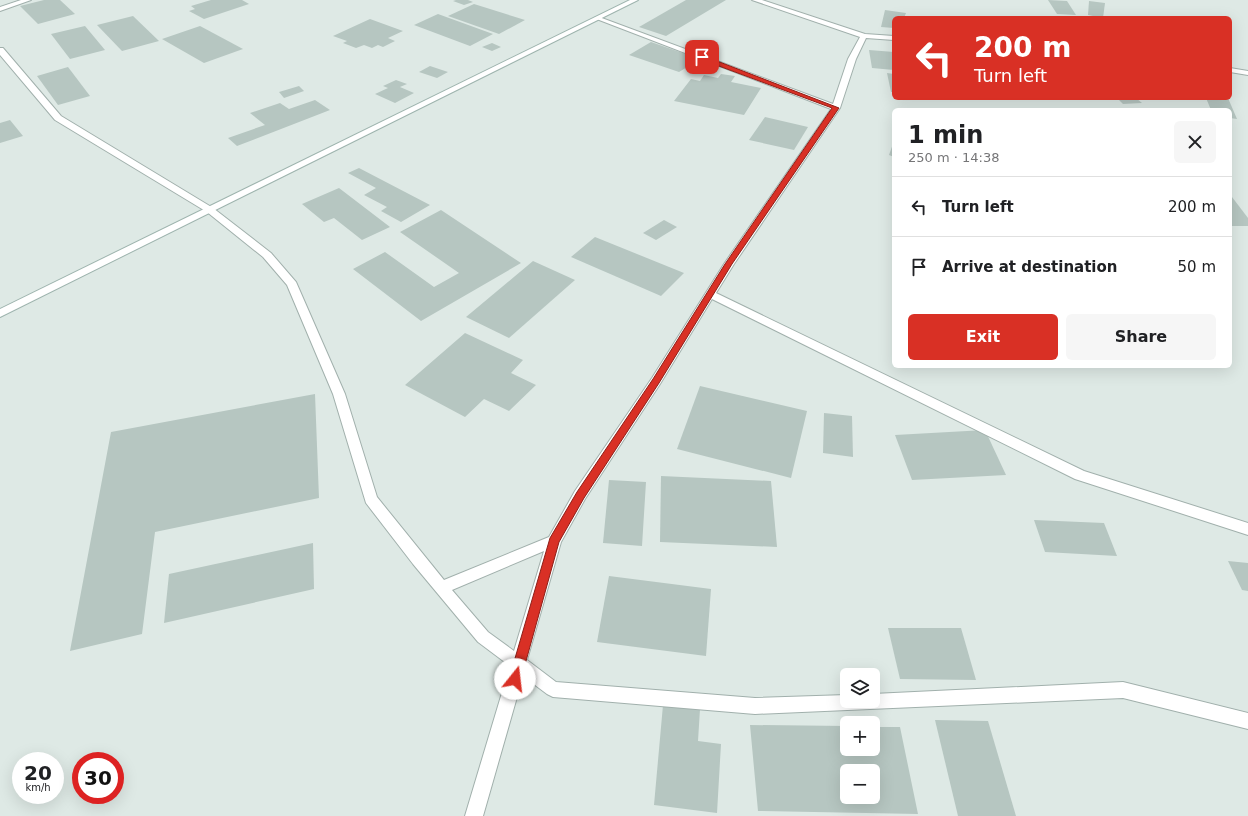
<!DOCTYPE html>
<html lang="en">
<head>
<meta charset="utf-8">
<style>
  body { margin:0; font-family:"DejaVu Sans",sans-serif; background:#f6f6f6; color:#202124; height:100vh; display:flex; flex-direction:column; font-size:15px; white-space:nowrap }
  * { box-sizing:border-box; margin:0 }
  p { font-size:13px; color:#757577 }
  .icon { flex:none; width:22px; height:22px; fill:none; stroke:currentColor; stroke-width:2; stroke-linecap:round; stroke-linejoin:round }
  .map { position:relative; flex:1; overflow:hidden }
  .details { position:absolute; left:892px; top:108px; width:340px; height:260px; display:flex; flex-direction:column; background:#fff; border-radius:6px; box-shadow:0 4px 16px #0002 }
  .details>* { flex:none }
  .guide { position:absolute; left:892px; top:16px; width:340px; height:84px; border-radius:6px; box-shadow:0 4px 16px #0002; background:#d93025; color:#fff; overflow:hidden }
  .fabs { position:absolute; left:840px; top:668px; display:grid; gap:8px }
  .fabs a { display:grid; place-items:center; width:40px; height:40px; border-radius:6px; background:#fff; box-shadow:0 4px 16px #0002; font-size:20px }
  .speed { position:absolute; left:12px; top:752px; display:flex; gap:8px; font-size:20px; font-weight:700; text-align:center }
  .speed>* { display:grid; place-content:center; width:52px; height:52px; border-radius:50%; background:#fff; box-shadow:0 4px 16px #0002; line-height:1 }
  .speed small { font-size:10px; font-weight:400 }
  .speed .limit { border:6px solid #d22; background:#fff; color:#111 }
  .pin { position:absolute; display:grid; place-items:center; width:34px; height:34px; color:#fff; margin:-17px; border-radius:8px; box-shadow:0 2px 6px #0006 }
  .me { position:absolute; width:44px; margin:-22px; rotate:16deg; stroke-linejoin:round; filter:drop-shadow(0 0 3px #0008) }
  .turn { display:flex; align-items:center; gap:14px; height:84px; padding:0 16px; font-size:18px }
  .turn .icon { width:52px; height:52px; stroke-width:2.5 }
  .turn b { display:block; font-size:28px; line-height:34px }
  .round { display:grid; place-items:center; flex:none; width:42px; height:42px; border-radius:6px; background:#f6f6f6 }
  .head { display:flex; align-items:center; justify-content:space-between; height:68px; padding:0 16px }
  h1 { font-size:24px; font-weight:700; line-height:30px }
  .primary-button { display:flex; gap:8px; margin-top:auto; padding:8px 16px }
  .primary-button a { flex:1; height:46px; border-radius:6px; background:#d93025; color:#fff; font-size:16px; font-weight:700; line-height:46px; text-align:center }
  .primary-button a+a { background:#f6f6f6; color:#202124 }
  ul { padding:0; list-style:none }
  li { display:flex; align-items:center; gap:12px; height:60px; padding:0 16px; border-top:1px solid #e0e0e0 }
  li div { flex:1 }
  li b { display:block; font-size:15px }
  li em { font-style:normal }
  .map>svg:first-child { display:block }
</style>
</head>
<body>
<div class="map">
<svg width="1248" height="816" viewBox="0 0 1248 816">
  <rect width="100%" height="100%" fill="#dee9e5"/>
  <g fill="#b6c6c1" fill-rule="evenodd">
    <path d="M44 0H60L75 14 38 24 20 6Z"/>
    <path d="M211 0H242L249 4 204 19 189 11 195 9 191 6Z"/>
    <path d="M456 0H468L473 2 464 5 453 1Z"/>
    <path d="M686 0H726L666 36 639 27Z"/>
    <path d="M1048 0 1067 1 1076 15 1057 14Z"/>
    <path d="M1089 1 1105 3 1103 18 1088 15Z"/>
    <path d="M474 4 525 20 499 34 448 16Z"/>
    <path d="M885 10 906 13 904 18H894V28L881 27Z"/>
    <path d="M438 14 493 34 470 46 414 25Z"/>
    <path d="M133 16 159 41 122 51 97 25Z"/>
    <path d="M370 19 403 31 388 38 395 41 383 47 378 45 372 48 364 45 356 48 343 43 347 41 333 36Z"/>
    <path d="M85 26 105 50 70 59 51 34Z"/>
    <path d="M200 26 243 49 204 63 162 39Z"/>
    <path d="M651 42 700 59 679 72 629 55Z"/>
    <path d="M492 43 501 47 492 51 482 47Z"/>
    <path d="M869 50 894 52V70L872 68Z"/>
    <path d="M430 66 448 72 437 78 419 72Z"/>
    <path d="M68 67 90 96 58 105 37 76Z"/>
    <path d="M887 73 894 74V92H891Z"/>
    <path d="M721 74 735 76 731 82 761 88 744 115 674 101 691 79 700 81 704 75 718 78Z"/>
    <path d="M396 80 407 84 400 87 414 93 395 103 375 94 388 88 383 86Z"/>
    <path d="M299 86 304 91 284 98 279 92Z"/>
    <path d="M1117 98H1136L1142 103 1123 104Z"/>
    <path d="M1206 98H1228L1237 119 1230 118V110H1211Z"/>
    <path d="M315 100 330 110 237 146 228 138 265 125 250 113 280 103 289 109Z"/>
    <path d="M765 117 808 127 794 150 749 140Z"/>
    <path d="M10 120 23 136 0 143V123Z"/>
    <path d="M894 141V157L889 155Z"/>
    <path d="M359 168 430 205 401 222 381 211 387 207 364 195 376 188 348 173Z"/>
    <path d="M339 188 390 227 362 240 334 218 324 222 302 204Z"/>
    <path d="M1230 197H1232L1248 218V226H1230Z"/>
    <path d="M441 210 521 263 421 321 353 269 385 252 434 287 459 273 400 232Z"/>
    <path d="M664 220 677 227 656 240 643 233Z"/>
    <path d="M595 237 684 273 661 296 571 257Z"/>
    <path d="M533 261 575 280 509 338 466 317Z"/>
    <path d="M465 333 523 360 511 373 536 385 509 411 484 399 465 417 405 385Z"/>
    <path d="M700 386 807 411 791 478 677 449Z"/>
    <path d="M315 394 319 498 155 532 142 634 70 651 111 432Z"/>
    <path d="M824 413 852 416 853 457 823 453Z"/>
    <path d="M985 430 1006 475 912 480 895 435Z"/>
    <path d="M661 476 771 481 777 547 660 542Z"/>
    <path d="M609 480 646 482 642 546 603 543Z"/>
    <path d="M1034 520 1104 523 1117 556 1045 552Z"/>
    <path d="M313 543 314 589 164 623 169 574Z"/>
    <path d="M1228 561 1248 563V591L1242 590Z"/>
    <path d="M609 576 711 589 706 656 597 642Z"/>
    <path d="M888 628H961L976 680 900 679Z"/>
    <path d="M663 705 700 709 698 741 721 744 717 813 654 805Z"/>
    <path d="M935 720 988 721 1016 816H958Z"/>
    <path d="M750 725 847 726V749H873V727H900L918 814 758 811ZM847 771H873V797H847Z"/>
  </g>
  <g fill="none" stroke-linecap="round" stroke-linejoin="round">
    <g stroke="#a1b0ac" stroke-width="2">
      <g id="street">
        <path d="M21 0H31L0 11V7Z"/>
        <path d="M752 0H762L865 34 894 36V40L866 38 856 59 840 108 734 264 716 293 1084 471 1248 523V535L1075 479 712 299 660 384 585 499 561 542 527 660 556 682 755 698 847 695V701H873V694L1123 682 1248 713V729L1123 698 755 714 553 697 547 694 523 676 483 816H465L510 666 478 642 413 564 366 503 333 394 287 285 263 257 207 212 55 120 0 55V48H3L61 116 213 208 271 253 296 282 345 394 377 497 444 580 549 537 575 491 652 378 724 264 831 109 594 18 599 17 833 104 848 59 860 37ZM544 551 514 651 488 632 452 590Z"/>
        <path d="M1230 68 1248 71V75L1230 72Z"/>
      </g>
    </g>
    <g stroke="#9eb4ae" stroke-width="2">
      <path id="secondary" d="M630 0H638L0 317V309Z"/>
    </g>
    <use href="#street" fill="#fff" fill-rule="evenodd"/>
    <use href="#secondary" fill="#fff" fill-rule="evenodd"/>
  </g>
  <path fill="#d93025" stroke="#8d1f18" d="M700 56H704L839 108 732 264 659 383 584 498 559 542 521 679 519 683 515 684 511 683 509 679 550 538 577 492 653 379 725 264 832 108 700 59Z"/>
</svg>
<div class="fabs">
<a><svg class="icon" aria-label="layers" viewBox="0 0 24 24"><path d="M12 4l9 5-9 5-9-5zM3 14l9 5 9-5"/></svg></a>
<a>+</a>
<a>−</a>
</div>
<div class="speed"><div>20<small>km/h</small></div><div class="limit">30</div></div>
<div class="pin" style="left:702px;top:57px;background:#d93025"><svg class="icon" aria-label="arrive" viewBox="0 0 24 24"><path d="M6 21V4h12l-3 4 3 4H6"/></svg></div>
<svg class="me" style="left:515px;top:679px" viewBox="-20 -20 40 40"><circle r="19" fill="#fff"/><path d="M0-13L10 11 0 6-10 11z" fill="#d93025"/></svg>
<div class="guide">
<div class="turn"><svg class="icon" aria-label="left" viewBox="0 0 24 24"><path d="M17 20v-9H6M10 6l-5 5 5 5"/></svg><div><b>200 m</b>Turn left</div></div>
</div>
<section class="details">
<div class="head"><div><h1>1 min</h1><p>250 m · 14:38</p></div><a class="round"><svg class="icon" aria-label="close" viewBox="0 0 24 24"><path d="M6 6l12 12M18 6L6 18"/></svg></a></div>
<ul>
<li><svg class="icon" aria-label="left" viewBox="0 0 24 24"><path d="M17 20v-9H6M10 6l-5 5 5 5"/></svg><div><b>Turn left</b></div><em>200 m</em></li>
<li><svg class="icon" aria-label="arrive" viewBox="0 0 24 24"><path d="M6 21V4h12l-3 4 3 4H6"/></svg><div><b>Arrive at destination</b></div><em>50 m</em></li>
</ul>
<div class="primary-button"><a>Exit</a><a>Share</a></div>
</section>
</div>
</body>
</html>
